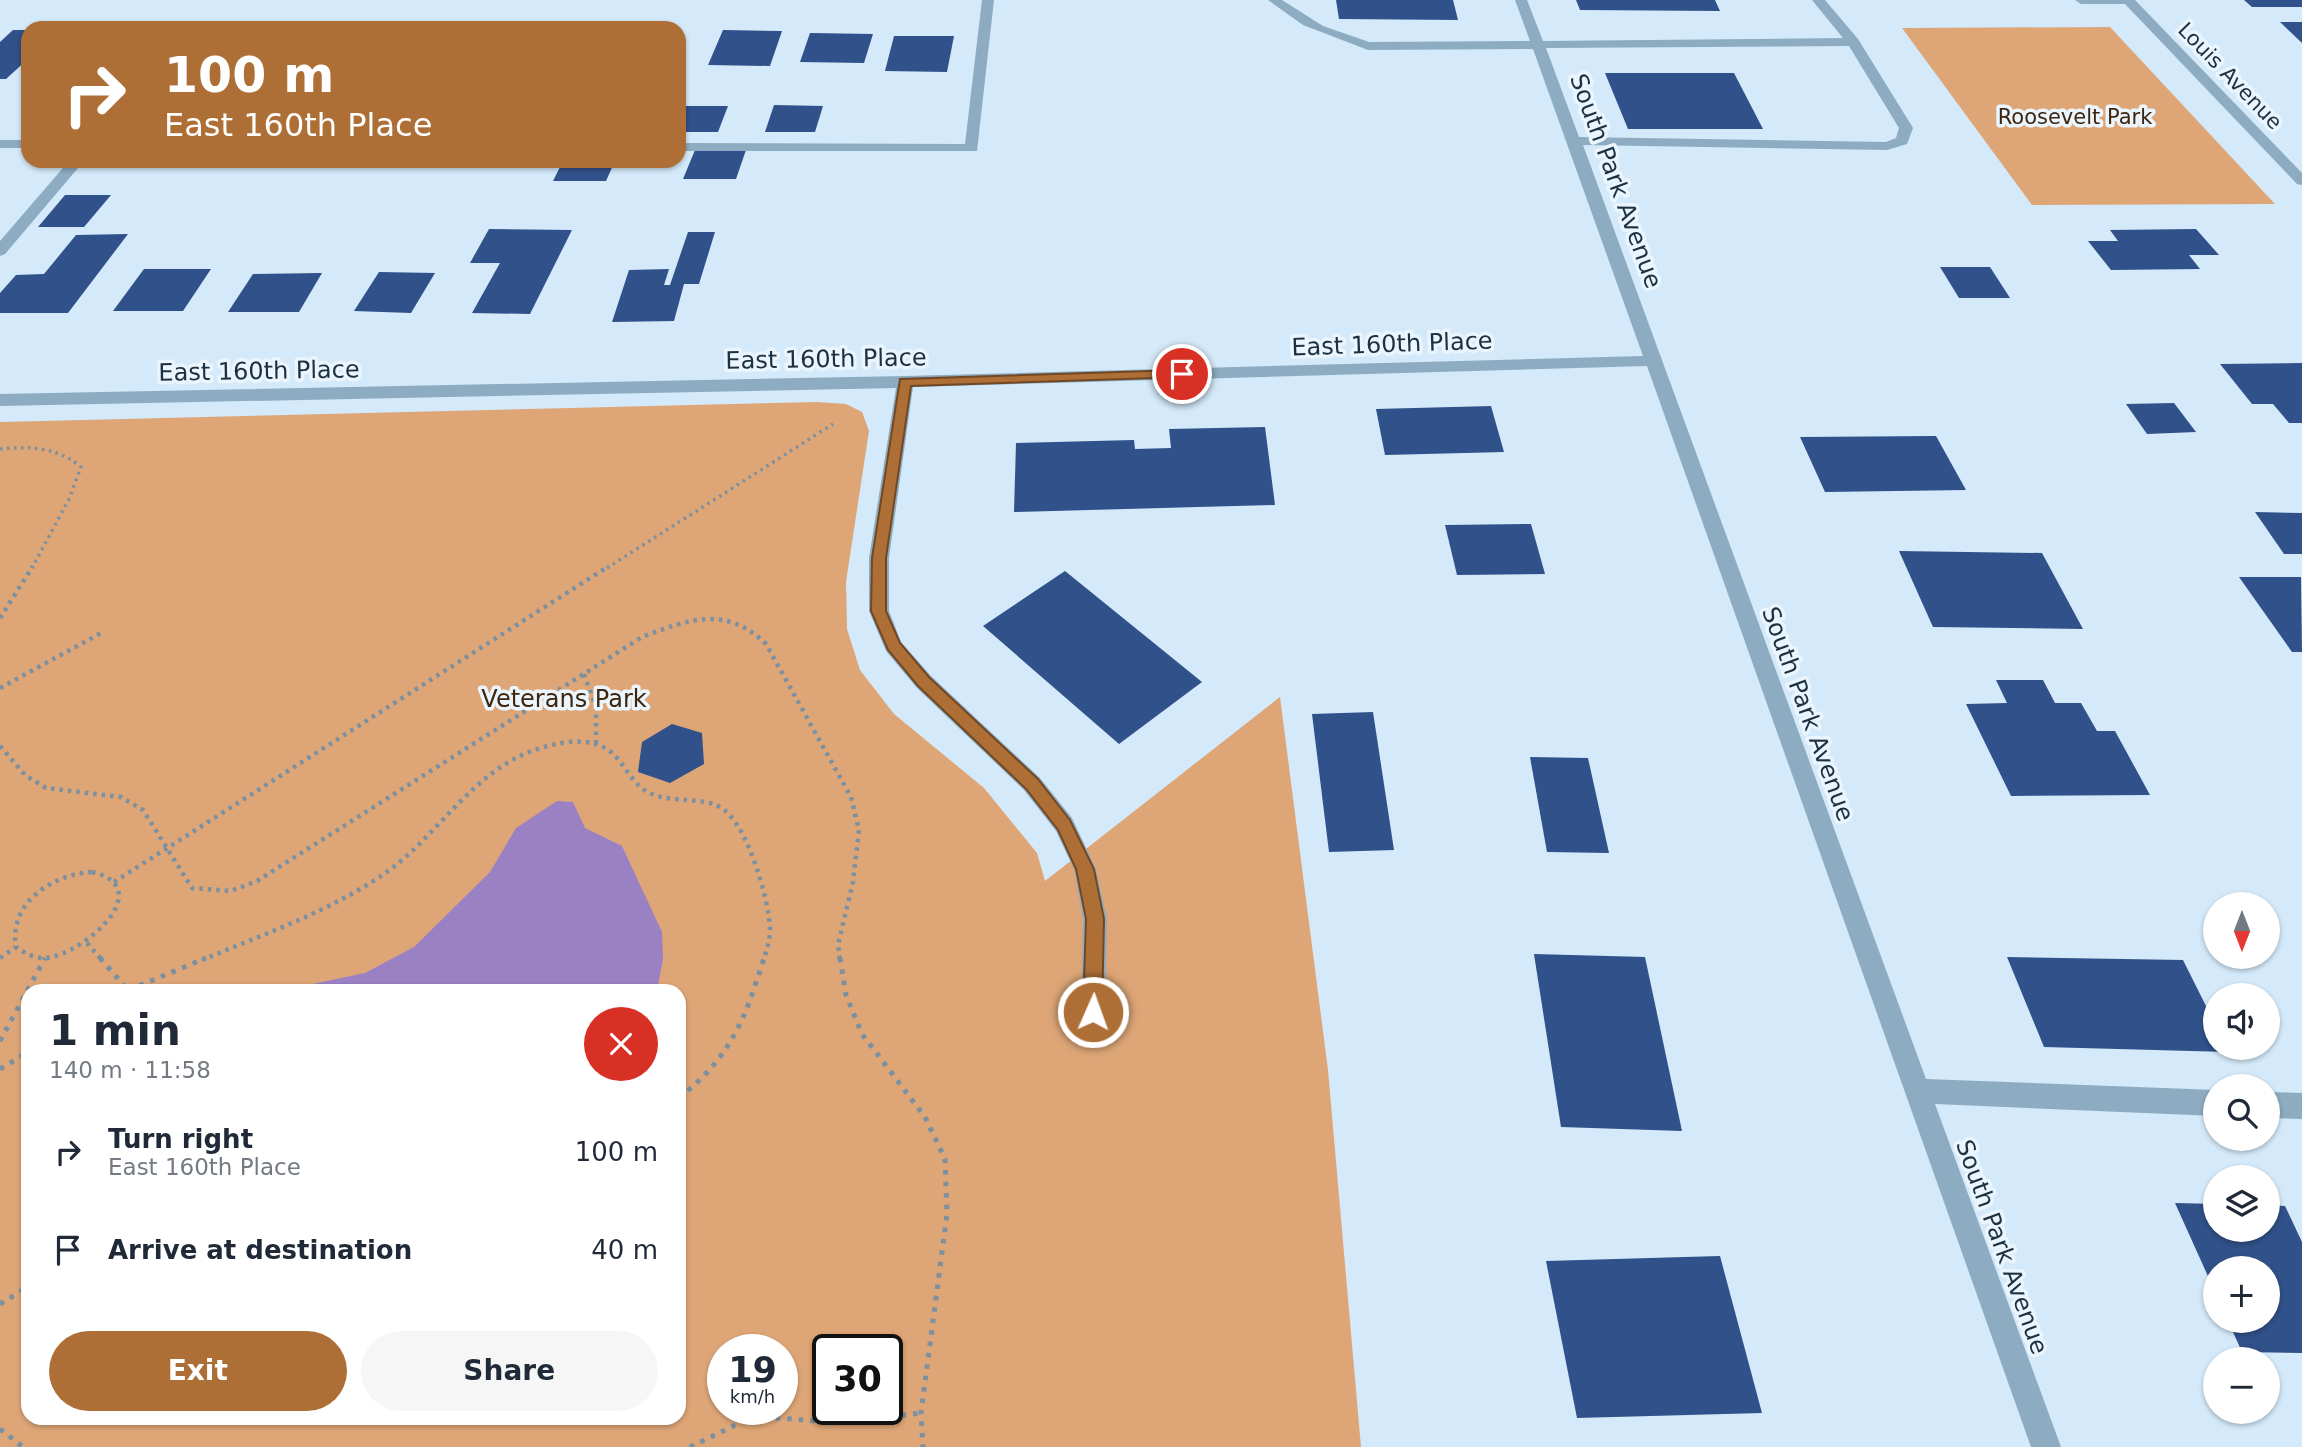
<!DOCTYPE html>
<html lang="en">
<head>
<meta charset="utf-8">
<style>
  body { margin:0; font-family:"DejaVu Sans",sans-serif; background:#f6f6f7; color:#1f2937; height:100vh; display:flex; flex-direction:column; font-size:26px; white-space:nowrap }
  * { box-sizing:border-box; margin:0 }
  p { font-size:23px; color:#747a83 }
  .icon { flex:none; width:38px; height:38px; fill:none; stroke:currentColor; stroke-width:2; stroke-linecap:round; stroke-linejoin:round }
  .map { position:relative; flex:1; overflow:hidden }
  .side { position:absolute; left:21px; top:984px; width:665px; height:441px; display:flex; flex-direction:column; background:#fff; border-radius:21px; box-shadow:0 2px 5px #0004 }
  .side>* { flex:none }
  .guide { position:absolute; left:21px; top:21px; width:665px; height:147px; border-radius:21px; box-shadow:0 2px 5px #0004; background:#ae6f36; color:#fff; overflow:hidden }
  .needle { width:46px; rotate:180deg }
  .fabs { position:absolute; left:2203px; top:892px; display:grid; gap:14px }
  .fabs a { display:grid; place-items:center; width:77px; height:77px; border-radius:50%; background:#fff; box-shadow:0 2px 5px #0004; font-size:35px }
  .speed { position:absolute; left:707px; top:1334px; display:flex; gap:14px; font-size:35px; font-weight:700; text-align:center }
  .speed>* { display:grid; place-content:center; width:91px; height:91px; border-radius:50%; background:#fff; box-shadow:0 2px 5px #0004; line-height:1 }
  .speed small { font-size:18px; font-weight:400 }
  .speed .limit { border:4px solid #111; border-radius:10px; background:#fff; color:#111 }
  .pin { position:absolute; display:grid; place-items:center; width:60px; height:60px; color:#fff; margin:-30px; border:4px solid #fff; border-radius:50%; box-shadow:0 2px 7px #0007 }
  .me { position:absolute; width:77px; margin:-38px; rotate:2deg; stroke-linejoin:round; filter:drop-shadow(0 0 5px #0008) }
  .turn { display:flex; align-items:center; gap:24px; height:147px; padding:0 28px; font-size:32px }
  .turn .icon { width:91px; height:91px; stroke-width:2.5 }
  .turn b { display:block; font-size:49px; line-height:60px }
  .round { display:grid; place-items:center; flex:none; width:74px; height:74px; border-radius:37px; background:#f6f6f7 }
  .summary { display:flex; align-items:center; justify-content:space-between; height:119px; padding:0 28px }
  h1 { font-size:42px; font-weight:600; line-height:52px }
  .cta { display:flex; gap:14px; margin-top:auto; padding:14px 28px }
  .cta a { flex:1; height:80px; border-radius:42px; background:#ae6f36; color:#fff; font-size:28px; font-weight:600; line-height:80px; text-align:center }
  .cta a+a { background:#f6f6f7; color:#1f2937 }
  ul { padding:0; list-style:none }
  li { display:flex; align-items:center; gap:21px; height:98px; padding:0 28px }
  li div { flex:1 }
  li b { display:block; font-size:26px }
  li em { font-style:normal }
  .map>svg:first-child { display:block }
</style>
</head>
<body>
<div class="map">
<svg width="2302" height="1447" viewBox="0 0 2302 1447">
  <rect width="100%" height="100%" fill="#d4e9f9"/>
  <g fill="#dea677" fill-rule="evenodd">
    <path d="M2110 27 2275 204 2032 205 1902 28Z"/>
    <path d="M817 402 846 404 862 412 869 431 846 582 847 629 860 670 894 714 984 788 1037 853 1045 881 1280 697 1328 1070 1361 1447H0V422ZM28 990H679V1418H28ZM723 1349H782V1409H723ZM828 1349H887V1409H828Z"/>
  </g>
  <path fill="#9981c4" d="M557 801 573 802 585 828 622 846 662 932 663 959 657 990H284L365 973 414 947 490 872 516 828Z"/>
  <g fill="#305189">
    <path d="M1336 0H1453L1458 20 1339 19Z"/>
    <path d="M1576 0H1715L1720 11 1580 10Z"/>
    <path d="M2244 0H2302V7H2252Z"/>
    <path d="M2280 22H2302V43Z"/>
    <path d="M13 30H28V59L6 79H0V42Z"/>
    <path d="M723 30 782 31 770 66 708 65Z"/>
    <path d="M810 33 873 34 864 63 800 62Z"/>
    <path d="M894 36H954L947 72 885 71Z"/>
    <path d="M1605 73H1734L1763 129H1628Z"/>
    <path d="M774 105 823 106 815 132H765Z"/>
    <path d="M679 106H728L718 132H679Z"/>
    <path d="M695 150H746L736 179H683Z"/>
    <path d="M563 161H615L606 181H553Z"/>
    <path d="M65 195H111L84 227H38Z"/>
    <path d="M489 229 572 230 530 314 472 313 500 263H470Z"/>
    <path d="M2196 229 2219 255H2189L2200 269 2111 270 2088 241H2118L2110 230Z"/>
    <path d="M688 232H715L699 284H684L674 321 612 322 629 270 669 269 664 285H670Z"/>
    <path d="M128 234 68 313H0V293L16 275 44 274 76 235Z"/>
    <path d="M1940 267H1990L2010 298H1959Z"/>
    <path d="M144 269H211L183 311H113Z"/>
    <path d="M379 272 435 273 411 313 354 311Z"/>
    <path d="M322 273 299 312H228L253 274Z"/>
    <path d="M2302 363V423H2289L2273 404H2252L2220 364Z"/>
    <path d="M2174 403 2196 432 2147 434 2126 404Z"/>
    <path d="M1491 406 1504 452 1385 455 1376 409Z"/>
    <path d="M1265 427 1275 505 1014 512 1016 443 1134 440 1135 449 1171 448 1169 429Z"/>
    <path d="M1936 436 1966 490 1825 492 1800 437Z"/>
    <path d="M2255 512 2302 513V554H2284Z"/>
    <path d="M1531 524 1545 574 1457 575 1445 525Z"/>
    <path d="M1899 551 2042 553 2083 629 1933 627Z"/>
    <path d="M1065 571 1202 682 1119 744 983 626Z"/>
    <path d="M2239 577H2301L2302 652H2292Z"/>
    <path d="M1996 680H2043L2055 703H2081L2097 731H2115L2150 795 2011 796 1966 704 2007 703Z"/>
    <path d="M1373 712 1394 850 1329 852 1312 714Z"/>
    <path d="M672 724 702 733 704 764 670 783 638 772 642 742Z"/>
    <path d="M1530 757 1588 758 1609 853 1547 852Z"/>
    <path d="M1534 954 1645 957 1682 1131 1561 1127Z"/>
    <path d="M2007 957 2183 960 2216 1026V1048H2226L2228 1052 2044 1047Z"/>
    <path d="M2175 1203 2216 1204V1230H2268V1205L2285 1206 2302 1242V1353L2242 1352 2228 1321H2268V1269H2216V1294Z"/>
    <path d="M1720 1256 1762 1413 1577 1418 1546 1261Z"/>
  </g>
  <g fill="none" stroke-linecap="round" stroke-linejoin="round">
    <g stroke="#7b90a0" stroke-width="3.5" stroke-dasharray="2.5 4.5" stroke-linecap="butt">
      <path d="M0 449C29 446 58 447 81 467L69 499 32 568"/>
      <path d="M607 568 833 424"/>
    </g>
    <g stroke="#7b90a0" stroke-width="4.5" stroke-dasharray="3.5 5" stroke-linecap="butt">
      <path d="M0 618 33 566"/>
      <path d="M584 674 596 707V743"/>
      <path d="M0 688 103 632"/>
      <path d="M0 746 25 775 46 788 121 797 143 810 192 888 231 891 257 881 642 637C689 619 726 605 766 644L851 797 859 830 853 882 838 945 840 960"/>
      <path d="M92 872C159 888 84 954 46 958 35 959 25 953 16 947 8 903 53 874 92 872Z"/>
      <path d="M114 882 609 566"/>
      <path d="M87 943 102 960"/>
      <path d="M0 958 16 947"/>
      <path d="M202 960C262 935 330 911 384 874 436 838 469 776 529 752 557 742 596 732 618 759 627 770 633 783 646 791 668 804 695 796 718 806 746 818 769 899 770 929 770 940 767 950 763 960"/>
    </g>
    <g stroke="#7b90a0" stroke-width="5" stroke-dasharray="4.5 7" stroke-linecap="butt">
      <path d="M100 958 128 990"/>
      <path d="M840 958 846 995 862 1034 925 1117 945 1159 947 1214 921 1413 923 1447"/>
      <path d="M129 990 206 958"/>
      <path d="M0 1041 45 958"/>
      <path d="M0 1069 28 1052"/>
      <path d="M679 1098C731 1057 745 1019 764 958"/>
      <path d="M0 1304 28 1287"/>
      <path d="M0 1429 23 1447"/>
      <path d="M690 1447 746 1420 779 1418 840 1423 921 1413"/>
    </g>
    <g fill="#8dabc1" fill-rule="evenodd">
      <path d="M982 0H994L977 151H679V143L965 144Z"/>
      <path d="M1268 0H1282L1323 26 1369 42 1530 41 1515 0H1527L1543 41 1843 38 1812 0H1825L1858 39 1913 128 1907 144 1887 150 1583 145 1926 1079 2216 1090V1116L1935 1104 2061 1447H2031L1647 366 913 387 889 558V611L901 642 931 676 1040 778 1072 818 1096 869 1107 919 1105 1012 1102 1020 1093 1024 1084 1020 1081 1012 1083 919 1074 869 1056 831 1024 790 917 688 886 651 869 611V558L896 388 0 406V394L905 376 1643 356 1533 49 1368 50 1303 25ZM1849 46 1899 128 1896 138 1886 142 1579 137 1546 48Z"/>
      <path d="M2075 0H2135L2302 173V185L2297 184 2125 4H2081Z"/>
      <rect x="0" y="140" width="28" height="8"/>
      <path d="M69 161H84L5 254 0 256V241Z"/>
      <path d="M2268 1092 2302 1093V1119L2268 1118Z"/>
    </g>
  </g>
  <path fill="#ae6f36" stroke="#714823" stroke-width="2" d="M1182 370 1186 372V377L911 386 886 558V611L900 643 929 677 1038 779 1070 820 1094 869 1104 919 1102 1012 1099 1019 1093 1021 1086 1019 1083 1012 1086 919 1076 869 1058 830 1026 789 918 686 888 650 871 611 872 558 900 379Z"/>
  <g text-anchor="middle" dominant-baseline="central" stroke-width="7" stroke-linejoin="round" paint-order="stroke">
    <g font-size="21" fill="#1c3140" stroke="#eaf5fd">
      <text transform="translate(2230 76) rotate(46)">Louis Avenue</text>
    </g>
    <g font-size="21" fill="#3f250e" stroke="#eaf5fd">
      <text x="2075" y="117">Roosevelt Park</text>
    </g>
    <g font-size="24" fill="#1c3140" stroke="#eaf5fd">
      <text transform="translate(1616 181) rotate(70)">South Park Avenue</text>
      <text transform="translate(1392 344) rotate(-2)">East 160th Place</text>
      <text transform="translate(826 359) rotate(-1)">East 160th Place</text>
      <text transform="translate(259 371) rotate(-1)">East 160th Place</text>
      <text transform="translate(1808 714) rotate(70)">South Park Avenue</text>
      <text transform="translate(2002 1247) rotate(70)">South Park Avenue</text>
    </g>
    <g font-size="24" fill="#3f250e" stroke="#eaf5fd">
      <text x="564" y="699">Veterans Park</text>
    </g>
  </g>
</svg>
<div class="fabs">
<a><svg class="needle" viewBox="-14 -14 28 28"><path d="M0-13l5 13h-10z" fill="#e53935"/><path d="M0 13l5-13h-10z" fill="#747a83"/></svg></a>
<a><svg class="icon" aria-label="sound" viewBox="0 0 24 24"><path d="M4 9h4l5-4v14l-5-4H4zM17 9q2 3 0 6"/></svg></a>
<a><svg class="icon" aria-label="search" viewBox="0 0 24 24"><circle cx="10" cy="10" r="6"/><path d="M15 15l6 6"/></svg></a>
<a><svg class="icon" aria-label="layers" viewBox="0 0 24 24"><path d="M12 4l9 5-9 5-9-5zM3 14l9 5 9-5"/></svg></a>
<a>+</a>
<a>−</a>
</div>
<div class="speed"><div>19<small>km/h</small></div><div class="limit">30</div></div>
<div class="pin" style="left:1182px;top:374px;background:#d93025"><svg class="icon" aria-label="arrive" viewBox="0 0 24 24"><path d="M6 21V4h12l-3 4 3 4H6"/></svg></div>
<svg class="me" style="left:1093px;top:1012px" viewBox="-20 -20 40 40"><circle r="17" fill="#ae6f36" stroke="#fff" stroke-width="3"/><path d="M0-11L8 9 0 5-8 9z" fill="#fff"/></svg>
<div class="guide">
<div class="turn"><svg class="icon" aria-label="right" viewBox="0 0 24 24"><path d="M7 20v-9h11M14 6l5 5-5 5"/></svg><div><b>100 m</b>East 160th Place</div></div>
</div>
<section class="side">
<div class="summary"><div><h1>1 min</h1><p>140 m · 11:58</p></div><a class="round" style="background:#d93025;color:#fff"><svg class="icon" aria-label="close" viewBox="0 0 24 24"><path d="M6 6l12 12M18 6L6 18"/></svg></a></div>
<ul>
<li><svg class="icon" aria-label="right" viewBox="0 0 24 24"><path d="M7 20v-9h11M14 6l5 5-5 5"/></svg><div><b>Turn right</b><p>East 160th Place</p></div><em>100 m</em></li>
<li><svg class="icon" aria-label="arrive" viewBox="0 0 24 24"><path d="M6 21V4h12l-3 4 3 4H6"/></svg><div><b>Arrive at destination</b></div><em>40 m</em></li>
</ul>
<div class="cta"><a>Exit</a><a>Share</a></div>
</section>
</div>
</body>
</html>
